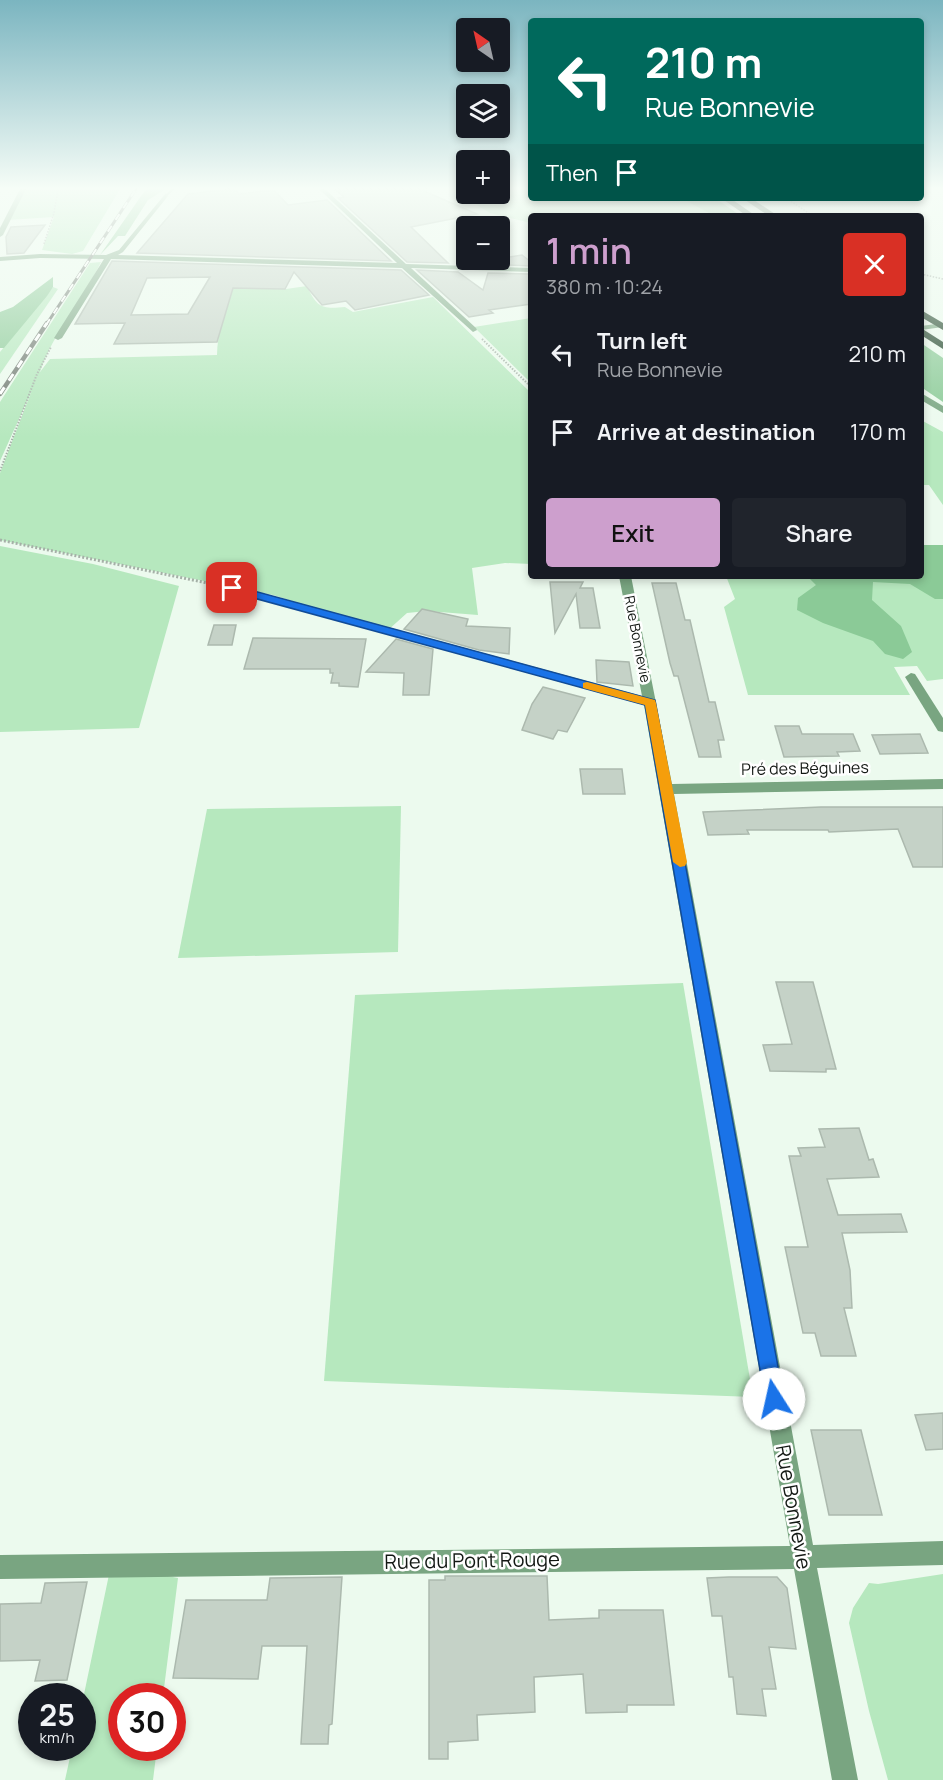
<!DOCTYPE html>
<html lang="en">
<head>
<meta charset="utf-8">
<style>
  body { margin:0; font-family:Manrope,sans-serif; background:#20242c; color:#f1f3f6; height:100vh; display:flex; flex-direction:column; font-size:22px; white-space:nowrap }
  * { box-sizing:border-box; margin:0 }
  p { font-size:20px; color:#9ea1a6 }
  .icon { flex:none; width:33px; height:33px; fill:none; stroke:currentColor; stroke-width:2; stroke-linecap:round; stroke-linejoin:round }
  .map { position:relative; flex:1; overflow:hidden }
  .details { position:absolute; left:528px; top:213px; width:396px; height:366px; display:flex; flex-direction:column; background:#171b24; border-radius:6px; box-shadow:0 3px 9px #0003 }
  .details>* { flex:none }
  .top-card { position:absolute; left:528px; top:18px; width:396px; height:183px; border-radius:6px; box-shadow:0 3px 9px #0003; background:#00695c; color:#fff; overflow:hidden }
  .needle { width:39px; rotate:326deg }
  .buttons { position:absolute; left:456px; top:18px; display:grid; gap:12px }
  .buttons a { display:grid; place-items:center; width:54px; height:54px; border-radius:6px; background:#171b24; box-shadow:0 3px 9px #0003; font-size:30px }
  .speed { position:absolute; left:18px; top:1683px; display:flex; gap:12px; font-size:30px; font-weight:700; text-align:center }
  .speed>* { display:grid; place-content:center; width:78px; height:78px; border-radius:50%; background:#171b24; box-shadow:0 3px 9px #0003; line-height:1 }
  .speed small { font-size:15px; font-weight:400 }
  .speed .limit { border:9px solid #d22; background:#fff; color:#111 }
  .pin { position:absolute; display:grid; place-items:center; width:51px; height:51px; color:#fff; margin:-26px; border-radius:12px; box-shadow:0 3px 9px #0006 }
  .me { position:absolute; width:66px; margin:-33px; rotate:350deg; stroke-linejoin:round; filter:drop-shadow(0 0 4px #0008) }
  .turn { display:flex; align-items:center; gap:21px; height:126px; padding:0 18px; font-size:27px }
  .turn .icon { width:78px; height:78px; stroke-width:2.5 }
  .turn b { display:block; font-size:42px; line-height:51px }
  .then { display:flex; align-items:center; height:57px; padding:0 18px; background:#0003; gap:12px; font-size:22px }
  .round { display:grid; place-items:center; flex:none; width:63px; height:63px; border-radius:6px; background:#20242c }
  .summary { display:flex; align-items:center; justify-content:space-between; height:102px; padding:0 18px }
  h1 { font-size:36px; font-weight:600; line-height:45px; color:#cd9fcd }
  .action { display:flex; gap:12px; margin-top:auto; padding:12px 18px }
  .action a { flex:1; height:69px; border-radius:6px; background:#cd9fcd; color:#111; font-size:24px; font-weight:600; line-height:69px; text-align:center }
  .action a+a { background:#20242c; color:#f1f3f6 }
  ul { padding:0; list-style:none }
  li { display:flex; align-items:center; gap:18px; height:78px; padding:0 18px }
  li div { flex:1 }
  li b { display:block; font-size:22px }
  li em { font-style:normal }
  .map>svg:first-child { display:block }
</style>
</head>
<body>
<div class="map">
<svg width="943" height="1780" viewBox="0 0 943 1780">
  <rect width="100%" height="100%" fill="#ecfaee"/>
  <g fill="#b6e8be">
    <path d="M26 189H120L83 251 72 254 42 250 54 217 7 220Z"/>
    <path d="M450 189H466V194H500V189H531V198H681L714 216H531V223L490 213Z"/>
    <path d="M101 262C83 299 53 333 40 372L50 359 217 355C217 333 226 311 228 288L286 289 307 286C317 308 322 309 345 307L353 312 433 297 531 393V564L505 563 472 568 478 615 427 611 407 613 387 631 273 595 0 540V473L32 390 0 461V402L90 263Z"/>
    <path d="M53 287 58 289 0 374V352Z"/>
    <path d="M531 318V383L474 327Z"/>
    <path d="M921 420 943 432V505L929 485H921Z"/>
    <path d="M921 545H943V679L927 681 917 666 894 667 910 695H748L724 607 735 599 726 576H921Z"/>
    <path d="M0 546 93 564 179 586 139 728 0 732Z"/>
    <path d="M401 806 398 952 178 958 207 809Z"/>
    <path d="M683 983 753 1397 324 1381 355 995Z"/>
    <path d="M111 1565 178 1578 163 1696H122V1748H157L153 1780H65L72 1748H82L83 1699Z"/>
    <path d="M943 1574V1780H888L869 1711 849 1623 853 1608 869 1583 878 1584Z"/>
  </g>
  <g fill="#8bca97">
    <path d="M146 189H166L148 200 125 236H118L100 255Z"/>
    <path d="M681 198H715L741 216H714Z"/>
    <path d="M53 277V287L47 296 4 348H0V312L13 307Z"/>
    <path d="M921 343 943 358V402L921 387Z"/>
    <path d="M921 545H943V599H935L910 584 873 582 872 600 901 626 912 652 903 659 885 654 873 641 823 623 797 610 798 598 816 585 807 576H921Z"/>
  </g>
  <g fill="#c5d2c7" stroke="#acb9ae" stroke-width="1.5" fill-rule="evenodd">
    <path d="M230 189H235L239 194 274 190 288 205 327 200 391 261 137 253 188 194Z"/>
    <path d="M334 189H426V192L477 214 411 227 448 263 407 262 338 198 344 197Z"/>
    <path d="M45 225 24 253 7 254 6 237 11 227Z"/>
    <path d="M522 255 531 262V266L490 264 491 260Z"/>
    <path d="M112 261 401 270 429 295 355 310 346 301 322 305 294 272 285 289 233 288 217 342 114 344 125 323 75 324ZM210 277 188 314 131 315 147 278Z"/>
    <path d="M417 270 458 272 483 290 488 273 531 274V304L489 310 493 313 469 317Z"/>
    <path d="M550 582H583L580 588H593L600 628H580L576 594 555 633Z"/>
    <path d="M652 583H676L685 620H690L709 702H715L724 740H718L721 757H699L678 676H674L670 663Z"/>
    <path d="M422 609 468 619 466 626 510 628 509 654 479 650 404 629Z"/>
    <path d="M214 625H236L232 645H208Z"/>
    <path d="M253 638 366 639 358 687 339 686V683H331L333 673H330V669H244Z"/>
    <path d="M396 639 433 649 429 695H403L404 673 366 672Z"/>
    <path d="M596 660 629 662 633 686 597 682Z"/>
    <path d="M543 687 585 698 567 732 558 730 553 739 522 730 532 704Z"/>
    <path d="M775 726H799L802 734H853L860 751 837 752 839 756 784 757Z"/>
    <path d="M920 734 928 753 880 754 872 735Z"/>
    <path d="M580 769H622L625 794H583Z"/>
    <path d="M821 807H943V867H913L898 829 829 832 828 830H747L749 834 708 835 703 812Z"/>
    <path d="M776 982H813L836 1069H826V1072L770 1071 763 1045 792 1044Z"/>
    <path d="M859 1128 869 1160 873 1159 879 1177 827 1179 838 1215 901 1214 907 1232 842 1233 850 1270 852 1308H844L856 1356H821L815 1333H803L785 1247H808L789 1156H801L798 1148 825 1147 819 1129Z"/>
    <path d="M943 1413V1449L926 1450 915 1415Z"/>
    <path d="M811 1430H861L882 1515H829Z"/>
    <path d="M445 1576H547L549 1620 599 1618V1610H663L674 1705H627V1712L586 1713 583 1674 534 1677 535 1712 477 1715 478 1740 448 1742V1759H429V1580H445Z"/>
    <path d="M342 1577 332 1724 329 1725 328 1744H301L307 1646H262L258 1679 173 1678 186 1600H267L270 1578Z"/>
    <path d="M729 1577H777L787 1588 796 1649 769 1647 776 1689H762L766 1716 737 1714 733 1677H729L722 1616H712L707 1578Z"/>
    <path d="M87 1582 67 1680 35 1681 40 1660 0 1661V1604L41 1603 45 1583Z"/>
  </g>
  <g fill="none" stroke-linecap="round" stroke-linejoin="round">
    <g stroke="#a5b0a7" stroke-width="1.5" stroke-dasharray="1.5 1.5" stroke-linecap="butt">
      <path d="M786 198 813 216"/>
      <path d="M44 244 54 213 58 189"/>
      <path d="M921 274 943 279"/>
    </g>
    <g stroke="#a5b0a7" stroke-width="2" stroke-dasharray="1.5 1.5" stroke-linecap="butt">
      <path d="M482 339 531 387"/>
      <path d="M0 471 37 374 51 347"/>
    </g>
    <path stroke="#a5b0a7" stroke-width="3" stroke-dasharray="2 2" stroke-linecap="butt" d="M0 540 217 585"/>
    <path fill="#79a581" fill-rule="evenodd" d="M171 189H175L167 196H165Z"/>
    <g fill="#79a581" fill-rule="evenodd">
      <path d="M20 189H26L3 235 0 237V228Z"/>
      <path d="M319 189H325L406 264 531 268V272L411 268 476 328 477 330 473 332 402 268 111 259 62 338 58 340 54 338 104 259 40 258 0 261V257L40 254 106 255 119 250 166 193 168 196 123 252 118 255 397 263Z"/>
      <path d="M943 323V327L921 330V326Z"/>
      <path d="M921 393 943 406V413L921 400Z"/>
      <path d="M619 576H631L672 784 943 779V789L674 794 813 1545 943 1541V1565L817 1568 858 1780H832L794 1569 0 1579V1555L790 1546 644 705 228 590 226 588 228 586H236L642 696Z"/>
      <path d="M911 673 915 674 943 718V732L938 731 905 677Z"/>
    </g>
    <g fill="#193d22" fill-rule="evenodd">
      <path d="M721 198H730L756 216H747Z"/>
      <path d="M742 198H751L778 216H769Z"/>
      <path d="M921 310 943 323V330L921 317Z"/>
      <path d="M921 328 943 342V349L921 335Z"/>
    </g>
    <g stroke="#747d75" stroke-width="3">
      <path id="rail-far1" d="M46 325 136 189"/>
    </g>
    <g stroke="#747d75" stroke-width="4.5">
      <path id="rail" d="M0 394 47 323"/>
    </g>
    <use href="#rail-far1" stroke="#fff" stroke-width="2" stroke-dasharray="7" stroke-linecap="butt"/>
    <use href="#rail" stroke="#fff" stroke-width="3" stroke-dasharray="8" stroke-linecap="butt"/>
  </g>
  <linearGradient id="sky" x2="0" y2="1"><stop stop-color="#7bb5c0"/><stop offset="0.43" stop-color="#f6fdf7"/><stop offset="1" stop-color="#f6fdf7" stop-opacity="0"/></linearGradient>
  <rect width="943" height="438" fill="url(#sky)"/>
  <path fill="#1a73e8" stroke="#114b97" stroke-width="1.5" d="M232 585 655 700 784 1399 781 1406 774 1408 768 1406 765 1399 645 705 228 591V586Z"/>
  <path fill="#f59e0b" d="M587 682 655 700 656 703 687 862 685 866 680 867 673 862 645 705 583 688V683Z"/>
  <g text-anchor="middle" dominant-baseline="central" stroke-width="5" stroke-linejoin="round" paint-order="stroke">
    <g font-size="14" fill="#131814" stroke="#fff">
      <text transform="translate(638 639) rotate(79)">Rue Bonnevie</text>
    </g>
    <g font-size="16" fill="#131814" stroke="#fff">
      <text transform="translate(805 768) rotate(-1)">Pré des Béguines</text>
    </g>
    <g font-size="20" fill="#131814" stroke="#fff">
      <text transform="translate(794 1507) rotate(80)">Rue Bonnevie</text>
      <text transform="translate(472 1560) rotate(-1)">Rue du Pont Rouge</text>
    </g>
  </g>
</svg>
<div class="buttons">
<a><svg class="needle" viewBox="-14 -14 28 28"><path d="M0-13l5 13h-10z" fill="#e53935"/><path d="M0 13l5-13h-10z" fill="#9ea1a6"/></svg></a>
<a><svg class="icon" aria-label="layers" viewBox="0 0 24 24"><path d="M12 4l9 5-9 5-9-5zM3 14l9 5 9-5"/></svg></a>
<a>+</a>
<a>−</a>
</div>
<div class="speed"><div>25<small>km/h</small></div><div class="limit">30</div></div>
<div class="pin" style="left:232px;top:588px;background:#d93025"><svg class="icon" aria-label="arrive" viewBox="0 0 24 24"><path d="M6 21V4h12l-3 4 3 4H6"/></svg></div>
<svg class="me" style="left:774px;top:1399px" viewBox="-20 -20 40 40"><circle r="19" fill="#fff"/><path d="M0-13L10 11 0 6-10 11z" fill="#1a73e8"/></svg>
<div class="top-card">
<div class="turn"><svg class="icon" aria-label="left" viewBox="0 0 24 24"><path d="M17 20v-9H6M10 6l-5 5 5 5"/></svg><div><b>210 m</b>Rue Bonnevie</div></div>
<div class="then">Then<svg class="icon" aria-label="arrive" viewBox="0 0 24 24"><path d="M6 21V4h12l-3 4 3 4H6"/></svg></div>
</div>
<section class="details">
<div class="summary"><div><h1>1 min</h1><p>380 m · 10:24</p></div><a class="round" style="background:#d93025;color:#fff"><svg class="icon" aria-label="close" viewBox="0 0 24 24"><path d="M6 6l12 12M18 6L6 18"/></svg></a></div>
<ul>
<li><svg class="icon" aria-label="left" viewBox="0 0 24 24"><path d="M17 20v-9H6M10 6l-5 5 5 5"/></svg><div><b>Turn left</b><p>Rue Bonnevie</p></div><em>210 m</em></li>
<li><svg class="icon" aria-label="arrive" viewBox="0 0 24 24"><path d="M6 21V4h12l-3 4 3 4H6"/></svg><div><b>Arrive at destination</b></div><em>170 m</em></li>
</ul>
<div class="action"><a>Exit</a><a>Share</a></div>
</section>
</div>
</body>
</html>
